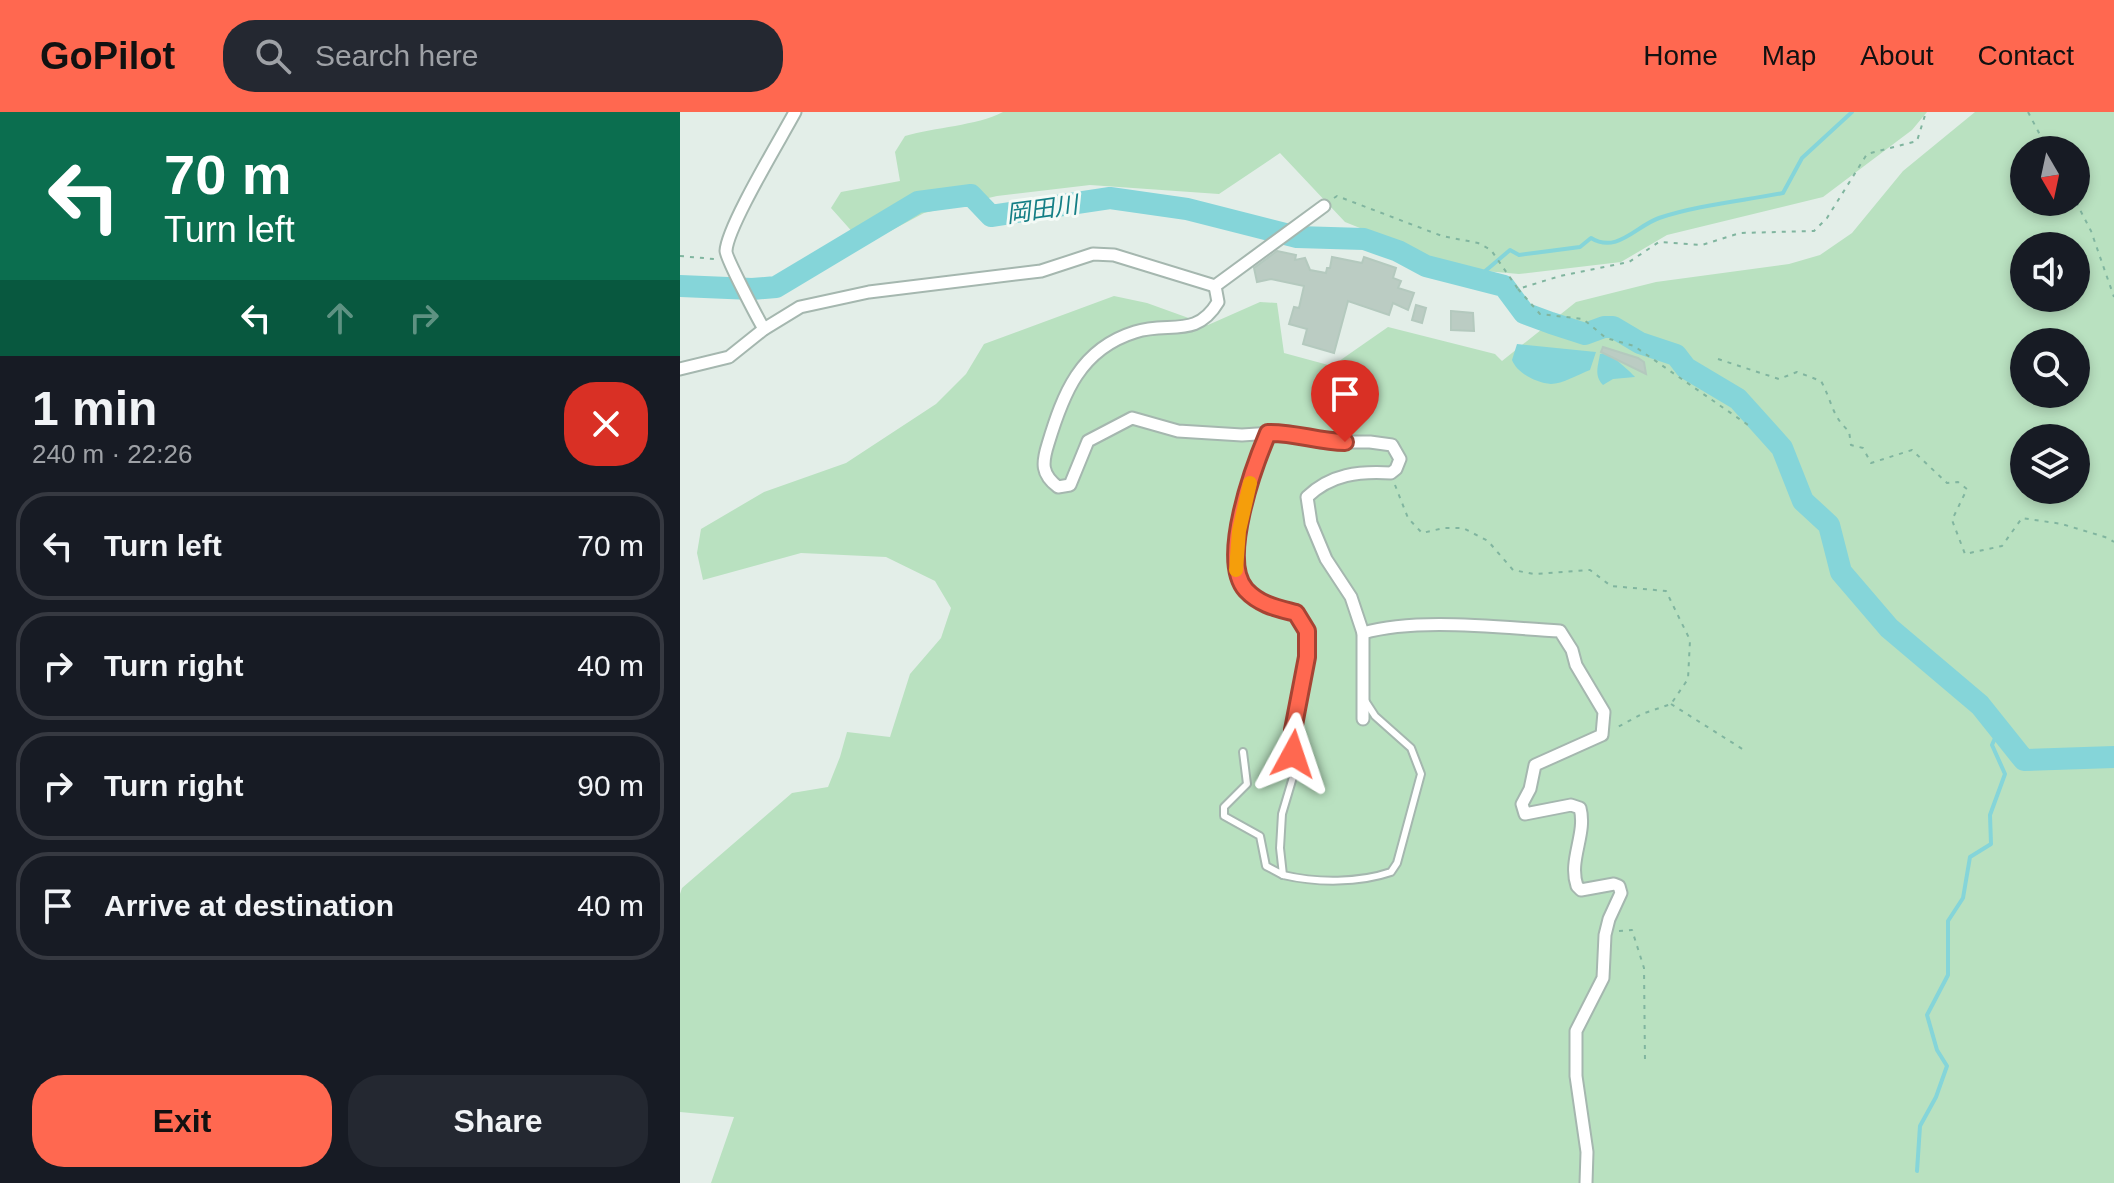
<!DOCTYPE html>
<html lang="en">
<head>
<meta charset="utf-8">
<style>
  body { margin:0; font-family:Arial,"Noto Sans JP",sans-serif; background:#242831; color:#f1f3f6; height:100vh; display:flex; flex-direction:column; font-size:30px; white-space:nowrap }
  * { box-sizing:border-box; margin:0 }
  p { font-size:26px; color:#9ea1a6 }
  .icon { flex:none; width:44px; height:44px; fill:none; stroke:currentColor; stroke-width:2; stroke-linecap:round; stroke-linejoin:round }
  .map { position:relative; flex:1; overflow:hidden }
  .details { display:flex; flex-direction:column; background:#171b24; width:680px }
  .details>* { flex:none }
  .top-card { background:#0b6e4f; color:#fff; overflow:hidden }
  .needle { width:52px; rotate:171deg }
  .buttons { position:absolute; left:1330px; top:24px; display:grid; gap:16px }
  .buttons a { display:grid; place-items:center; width:80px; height:80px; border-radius:50%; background:#171b24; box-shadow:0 4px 12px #0003; font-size:40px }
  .pin { position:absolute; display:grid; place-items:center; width:68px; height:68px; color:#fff; margin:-82px -34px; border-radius:50% 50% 50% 0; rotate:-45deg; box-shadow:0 0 8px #0007 }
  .pin .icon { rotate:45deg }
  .me { position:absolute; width:88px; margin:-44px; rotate:5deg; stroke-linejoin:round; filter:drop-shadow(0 0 6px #0008) }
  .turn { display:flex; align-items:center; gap:28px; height:168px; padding:0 32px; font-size:36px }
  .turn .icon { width:104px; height:104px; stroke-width:2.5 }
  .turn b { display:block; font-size:56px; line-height:68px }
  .lanes { display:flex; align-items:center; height:76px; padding:0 32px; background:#0003; justify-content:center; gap:40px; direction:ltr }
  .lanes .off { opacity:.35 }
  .round { display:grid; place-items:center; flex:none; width:84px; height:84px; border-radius:32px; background:#242831 }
  .headline { display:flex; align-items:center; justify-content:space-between; height:136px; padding:0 32px }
  h1 { font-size:48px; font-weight:700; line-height:60px }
  .primary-button { display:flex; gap:16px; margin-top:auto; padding:16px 32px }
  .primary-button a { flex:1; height:92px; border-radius:32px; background:#ff6850; color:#111; font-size:32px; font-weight:700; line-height:92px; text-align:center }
  .primary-button a+a { background:#242831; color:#f1f3f6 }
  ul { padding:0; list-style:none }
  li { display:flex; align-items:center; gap:24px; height:108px; margin:0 16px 12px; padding:0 16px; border:4px solid #363941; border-radius:32px }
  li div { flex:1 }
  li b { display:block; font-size:30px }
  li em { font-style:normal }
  header { display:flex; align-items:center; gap:48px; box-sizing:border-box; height:112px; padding:0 40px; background:#ff6850; color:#111 }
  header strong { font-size:38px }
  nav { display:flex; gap:44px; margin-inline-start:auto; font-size:28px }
  .search { width:560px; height:72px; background:#242831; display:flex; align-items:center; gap:20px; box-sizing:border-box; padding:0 28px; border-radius:32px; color:#9ea1a6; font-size:30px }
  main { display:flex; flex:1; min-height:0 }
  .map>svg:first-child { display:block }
</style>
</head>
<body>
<header>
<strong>GoPilot</strong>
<div class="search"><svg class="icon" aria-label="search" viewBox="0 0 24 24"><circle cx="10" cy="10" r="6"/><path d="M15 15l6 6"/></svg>Search here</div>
<nav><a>Home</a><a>Map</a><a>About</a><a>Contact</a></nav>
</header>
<main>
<section class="details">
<div class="top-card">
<div class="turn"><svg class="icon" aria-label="left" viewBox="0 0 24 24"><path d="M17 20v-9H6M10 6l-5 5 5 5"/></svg><div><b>70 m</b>Turn left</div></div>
<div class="lanes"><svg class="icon" aria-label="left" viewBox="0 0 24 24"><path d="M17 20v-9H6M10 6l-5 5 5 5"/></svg><svg class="icon off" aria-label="ahead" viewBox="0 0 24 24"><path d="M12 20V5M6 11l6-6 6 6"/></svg><svg class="icon off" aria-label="right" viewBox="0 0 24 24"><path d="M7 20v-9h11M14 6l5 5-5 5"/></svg></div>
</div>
<div class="headline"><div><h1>1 min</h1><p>240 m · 22:26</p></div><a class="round" style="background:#d93025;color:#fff"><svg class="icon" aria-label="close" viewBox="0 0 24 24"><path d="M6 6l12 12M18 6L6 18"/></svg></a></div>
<ul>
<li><svg class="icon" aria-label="left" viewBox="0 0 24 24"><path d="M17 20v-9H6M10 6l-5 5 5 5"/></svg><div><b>Turn left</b></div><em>70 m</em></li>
<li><svg class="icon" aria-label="right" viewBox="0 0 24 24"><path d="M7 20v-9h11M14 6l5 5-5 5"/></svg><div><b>Turn right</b></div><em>40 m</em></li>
<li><svg class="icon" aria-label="right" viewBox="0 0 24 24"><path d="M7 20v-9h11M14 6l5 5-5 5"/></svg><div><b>Turn right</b></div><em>90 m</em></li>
<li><svg class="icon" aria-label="arrive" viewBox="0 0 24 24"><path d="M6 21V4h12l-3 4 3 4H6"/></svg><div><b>Arrive at destination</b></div><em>40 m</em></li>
</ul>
<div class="primary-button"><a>Exit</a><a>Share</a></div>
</section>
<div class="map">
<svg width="1434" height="1071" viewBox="0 0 1434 1071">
  <rect width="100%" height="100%" fill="#e3eee8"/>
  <g fill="#b9e1c0" fill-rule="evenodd">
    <path d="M323 0H1247L1232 18 1143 85 987 123 941 150 839 162 782 157 665 110 600 41 539 82 410 73 317 84 244 101 184 133 151 96 161 80 220 69 215 40 225 24C255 15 296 14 323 0Z"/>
    <path d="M1295 0H1434V1071H31L54 1005 0 1000V782L2 776 112 681 148 675 160 645 167 620 210 625 230 562 261 526 271 496 255 469 206 445 121 441 23 468 17 441 21 417 84 380 166 351 256 292 286 262 304 232 434 184 467 191 528 213 580 190 597 191 604 241 652 254 708 215 815 242 822 249 896 190 976 170 1109 152 1140 143 1172 121 1223 59ZM1344 38H1396V90H1344ZM1344 134H1396V186H1344ZM1344 230H1396V282H1344ZM1344 326H1396V378H1344Z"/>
  </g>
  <g fill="#85d5d9">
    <path d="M837 232 916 240 910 258C899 262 882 272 871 272 856 271 837 261 832 248Z"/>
    <path d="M927 241C931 243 952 261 955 265L933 267 923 273C914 264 918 254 920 242Z"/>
  </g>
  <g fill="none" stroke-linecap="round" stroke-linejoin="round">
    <g stroke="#85d5d9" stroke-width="4">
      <path d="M797 166 830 138 839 143 900 135 911 126C937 142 956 114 979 106 1018 93 1062 89 1103 81L1122 46 1172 0"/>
      <path d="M1237 1059 1240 1014 1256 985 1267 954 1257 938 1247 903 1268 863V809L1283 786 1290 745 1311 732 1310 703 1325 662 1312 633 1319 617"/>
    </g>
    <path stroke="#85d5d9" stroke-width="22" d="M0 174 72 177 96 175 238 90 291 83 311 104 430 86 507 97 617 125 684 127 718 139 746 154 824 174 844 201 871 211 905 222 924 215H933L960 231 996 243 1006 256 1058 287 1102 336 1123 389 1149 413 1161 460 1209 516 1300 593 1344 648 1434 645"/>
  </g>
  <g fill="#bbccc3" stroke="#b4c9be" stroke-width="2">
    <path d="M597 139 616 143 615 148 625 146 630 158 646 161 647 156H650L652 145 682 151 684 145 716 156 713 166 721 169 718 176 734 181 728 198 713 191 709 203 668 189 654 241 623 232 627 217 609 212 614 195 619 196 624 174 591 167 577 170 574 156Z"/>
    <path d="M736 193 746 196 742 211 732 208Z"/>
    <path d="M771 199 793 201 794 219 771 218Z"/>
    <path d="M923 235 958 246 964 250 966 262 921 240Z"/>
  </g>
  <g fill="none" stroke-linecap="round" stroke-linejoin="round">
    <g stroke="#a5b7af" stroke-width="10">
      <g id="lane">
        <path d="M563 640 567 672 544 695V704L580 724 586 754 603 763 600 736 602 702 613 665V618L627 545V519L616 501C597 496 580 493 566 478 539 448 574 354 588 321"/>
        <path d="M603 763C637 771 679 771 711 760L717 751 741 662 731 636 695 604 684 587"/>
      </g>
    </g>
    <g stroke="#a5b7af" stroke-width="15">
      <g id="street">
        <path d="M535 174 538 190C516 227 489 209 455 220 400 237 383 282 368 332 362 351 361 362 378 375L390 373 408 329 452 306 498 319 562 323 609 320 641 330H690L712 333 720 347 716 357 711 361C679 359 651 362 627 385L631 411 646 447 671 485 683 521V607"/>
        <path d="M84 217C78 207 46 146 46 139 47 115 100 28 115 0"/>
        <path d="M0 257 49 245 84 217 120 195 189 180 361 159 413 142 434 143 535 174 644 94"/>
        <path d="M683 521C738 505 822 516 880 519L892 538 896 553 924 600 922 623 855 653 850 677 842 692 845 702 891 693 900 696C907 722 888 748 897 774L901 778 934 772 939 774 941 781 929 807 925 823 923 866 896 919V964L907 1040 906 1071"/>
      </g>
    </g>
    <g stroke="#80b59f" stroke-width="2" stroke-dasharray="4 6" stroke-linecap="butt">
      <path d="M1348 0 1368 38"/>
      <path d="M654 86 657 84 762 124 798 131 811 138 838 177 880 164 949 150 979 130 1022 133 1060 121 1134 119 1147 106 1187 42 1237 29 1246 0"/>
      <path d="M1396 90 1411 119 1434 185"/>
      <path d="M0 144 34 147"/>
      <path d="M838 177 860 202 903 207 926 226 954 234 1071 315"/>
      <path d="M1038 247 1099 267 1117 260 1141 269C1152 289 1152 305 1169 319L1171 333 1183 336 1191 351 1232 338 1267 371 1278 370 1287 377 1272 408 1285 442 1322 434 1342 406 1382 412 1428 426 1434 430"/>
      <path d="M715 373 728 406 742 421 764 416H783L808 429 833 458 854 462 910 458 931 474 986 479 1010 528 1008 567 991 592 962 602 934 617"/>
      <path d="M991 592 1064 638"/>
      <path d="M939 819 952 818 964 856 965 950"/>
    </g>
    <use href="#lane" stroke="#fff" stroke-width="6"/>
    <use href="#street" stroke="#fff" stroke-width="11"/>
  </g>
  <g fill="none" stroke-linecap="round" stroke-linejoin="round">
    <g stroke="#a64434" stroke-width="20">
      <path id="route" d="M613 642V618L627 545V519L616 501C597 496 580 493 566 478 539 448 574 354 588 321 615 320 638 330 665 330"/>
    </g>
    <use href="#route" stroke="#ff6850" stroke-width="14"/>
    <path stroke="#f59e0b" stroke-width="14" d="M556 458 559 419 570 371"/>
  </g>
  <g text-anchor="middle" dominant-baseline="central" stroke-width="6" stroke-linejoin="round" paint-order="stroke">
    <g font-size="24" font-style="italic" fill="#137e85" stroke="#f4faf6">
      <text transform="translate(362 97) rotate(-8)">岡田川</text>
    </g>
  </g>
</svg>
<div class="buttons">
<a><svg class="needle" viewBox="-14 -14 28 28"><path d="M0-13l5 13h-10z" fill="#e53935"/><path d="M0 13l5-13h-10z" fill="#9ea1a6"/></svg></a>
<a><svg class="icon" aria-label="sound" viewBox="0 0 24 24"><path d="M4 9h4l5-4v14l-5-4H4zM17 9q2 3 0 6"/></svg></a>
<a><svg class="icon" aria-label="search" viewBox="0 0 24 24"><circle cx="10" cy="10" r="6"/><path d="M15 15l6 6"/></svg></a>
<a><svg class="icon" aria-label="layers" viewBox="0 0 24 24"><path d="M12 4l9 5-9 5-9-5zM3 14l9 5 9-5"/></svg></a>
</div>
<div class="pin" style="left:665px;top:330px;background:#d93025"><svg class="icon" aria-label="arrive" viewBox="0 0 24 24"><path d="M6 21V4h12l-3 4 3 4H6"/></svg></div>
<svg class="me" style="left:613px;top:642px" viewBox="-20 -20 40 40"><path d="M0-17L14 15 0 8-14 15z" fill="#ff6850" stroke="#fff" stroke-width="4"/></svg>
</div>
</main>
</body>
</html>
